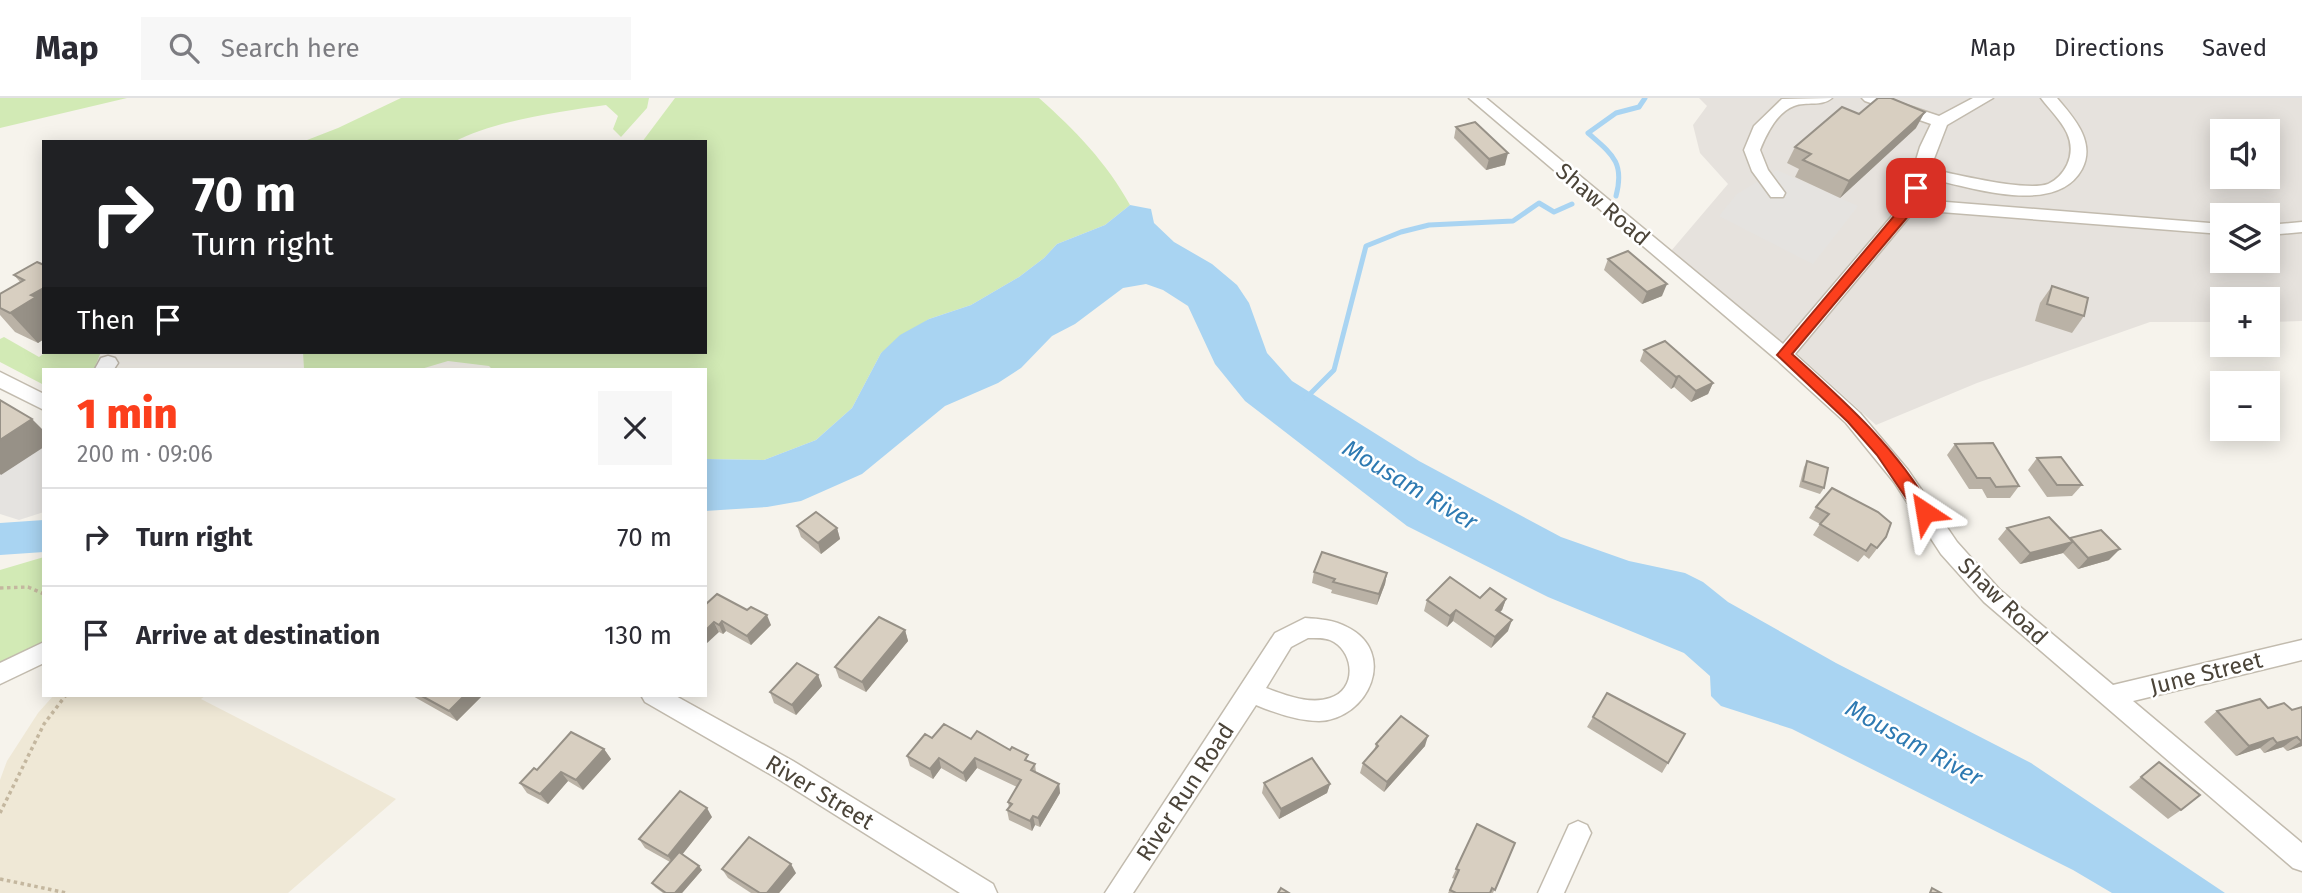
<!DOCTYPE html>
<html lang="en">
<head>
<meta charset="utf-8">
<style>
  body { margin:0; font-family:"Fira Sans",sans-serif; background:#f7f7f7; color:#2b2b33; height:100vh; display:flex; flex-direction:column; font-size:26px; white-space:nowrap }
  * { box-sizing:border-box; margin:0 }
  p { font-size:23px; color:#7c7c81 }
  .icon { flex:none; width:38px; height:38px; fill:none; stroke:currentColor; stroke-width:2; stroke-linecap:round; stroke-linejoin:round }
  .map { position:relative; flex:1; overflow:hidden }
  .side { position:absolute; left:42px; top:270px; width:665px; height:329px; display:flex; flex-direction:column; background:#fff; border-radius:0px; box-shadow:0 4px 18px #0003 }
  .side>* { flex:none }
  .hud { position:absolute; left:42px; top:42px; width:665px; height:214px; border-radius:0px; box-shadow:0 4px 18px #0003; background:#202124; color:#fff; overflow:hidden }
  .buttons { position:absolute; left:2210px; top:21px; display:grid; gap:14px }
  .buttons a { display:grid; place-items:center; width:70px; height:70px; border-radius:0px; background:#fff; box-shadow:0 4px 18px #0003; font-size:35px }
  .pin { position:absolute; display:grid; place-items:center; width:60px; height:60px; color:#fff; margin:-30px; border-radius:14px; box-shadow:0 4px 10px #0006 }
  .me { position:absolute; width:77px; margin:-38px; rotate:327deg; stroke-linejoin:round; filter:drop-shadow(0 0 5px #0008) }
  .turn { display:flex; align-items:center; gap:24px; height:147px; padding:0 35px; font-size:32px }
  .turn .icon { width:91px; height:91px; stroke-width:2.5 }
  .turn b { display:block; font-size:49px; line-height:60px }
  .then { display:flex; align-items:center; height:66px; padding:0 35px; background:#0003; gap:14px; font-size:26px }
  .round { display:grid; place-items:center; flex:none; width:74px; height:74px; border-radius:0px; background:#f7f7f7 }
  .overview { display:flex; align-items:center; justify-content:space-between; height:119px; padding:0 35px }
  h1 { font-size:42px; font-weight:800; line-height:52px; color:#fc3f1d }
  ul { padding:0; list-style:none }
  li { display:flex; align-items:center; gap:21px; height:98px; padding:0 35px; border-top:2px solid #e1e1e2 }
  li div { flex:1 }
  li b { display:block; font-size:26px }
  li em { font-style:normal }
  header { display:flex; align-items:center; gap:42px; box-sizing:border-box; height:98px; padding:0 35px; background:#fff; border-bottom:2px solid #e1e1e2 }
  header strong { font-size:33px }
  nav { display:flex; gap:38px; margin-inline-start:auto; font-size:24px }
  .search { width:490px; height:63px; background:#f7f7f7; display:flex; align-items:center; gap:18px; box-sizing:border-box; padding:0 24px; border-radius:0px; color:#7c7c81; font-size:26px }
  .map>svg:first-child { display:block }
</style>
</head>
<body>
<header>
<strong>Map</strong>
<div class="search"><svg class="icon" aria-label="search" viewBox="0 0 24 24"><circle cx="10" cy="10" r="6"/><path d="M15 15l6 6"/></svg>Search here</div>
<nav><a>Map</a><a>Directions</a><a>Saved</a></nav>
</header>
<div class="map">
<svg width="2302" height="795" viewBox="0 0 2302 795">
  <rect width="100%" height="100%" fill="#f6f3ec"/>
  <path fill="#e6e2dd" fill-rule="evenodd" d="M1699 0H2302V223L2268 224V201H2222V224H2150L1977 285 1876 327 1795 254 1671 153 1728 86 1700 55 1693 27 1707 8ZM2222 33H2268V79H2222ZM2222 117H2268V163H2222Z"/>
  <path fill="#efe8d6" d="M54 597H206L201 601 396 701 288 795H0V682L7 663 38 615Z"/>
  <g fill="#d2eab5">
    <path d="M0 0H127L0 30Z"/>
    <path d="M401 0H649L647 10 621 39 613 31 618 18 606 7C563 13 491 23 454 44H302L338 30Z"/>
    <path d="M675 0H1039C1075 32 1107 65 1130 107L1105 127 1057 146 1044 160 1019 179 971 207 929 221 881 255 852 310 816 342 764 362 705 361V271H492L489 268 448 263 421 271H304L303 254H705V44H642Z"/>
    <path d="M4 239 39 259 46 254H101L94 271H44V287L0 264V241Z"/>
    <path d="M44 459V545L0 568V472Z"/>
  </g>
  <g fill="#e5e3e0">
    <path d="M1777 72 1858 108 1813 166 1719 118 1737 96Z"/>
    <path d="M0 311 44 337V414L19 422 0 416Z"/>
  </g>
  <path fill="#a9d4f2" d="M1130 107 1151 111 1154 125 1174 144 1212 166 1237 187 1249 205 1267 255 1292 283 1419 363 1561 439 1629 463 1685 475 1703 484 1728 504 1836 565 2031 665 2225 795H2112L2073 772 1792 631 1721 608 1711 598 1710 578 1684 555 1548 499 1407 428 1245 303 1215 266 1188 208 1163 192 1146 186 1123 190 1075 226 1052 238 1021 270 998 285 945 308 862 376 801 403 767 409 705 413V361L764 362 816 342 852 310 881 255 900 237 929 221 971 207 1019 179 1044 160 1057 146 1105 127Z"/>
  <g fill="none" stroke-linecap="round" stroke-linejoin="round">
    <g stroke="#a9d4f2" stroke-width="5">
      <path d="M1616 98C1625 64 1612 56 1588 35L1616 15 1639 9 1645 0"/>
      <path d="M1306 300 1334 272 1366 148 1401 134 1429 127 1513 123 1539 105 1554 114 1572 106"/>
    </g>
    <path fill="#a9d4f2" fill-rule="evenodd" d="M44 422V454L0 457V425Z"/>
    <g stroke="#c2bbae" stroke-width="3">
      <g id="minor">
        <path d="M1469 0H1486L1783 246 1903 105 1920 49 1931 26 1865 3 1862 0H1885L1939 18 1973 0H1993L1947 27 1930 71C1955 76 2026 94 2048 86 2057 82 2063 75 2067 67 2072 56 2072 46 2067 35 2061 22 2050 12 2041 0H2057C2074 20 2096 44 2082 71 2056 119 1970 89 1927 80L1921 102 2222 126V136L1915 112 1795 256 1860 315 1908 372 1957 444 2000 492 2113 587 2302 542V562L2133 603 2302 745V773L2293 770 1984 504 1941 456 1894 384 1846 325 1777 262Z"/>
        <path d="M1832 0C1822 9 1806 3 1794 8 1777 14 1766 37 1760 52L1768 72 1785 95 1783 99H1771L1752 73 1744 52 1754 28 1782 1Z"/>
        <path d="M2302 124V134L2268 137V127Z"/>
        <path d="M108 258 115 260 118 265 114 271H95L101 260Z"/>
        <path d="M0 274 44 296V312L0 290Z"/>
        <path d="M1305 520C1320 521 1334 522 1347 529 1398 554 1369 621 1319 623 1297 623 1275 615 1256 607L1133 795H1105L1275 535ZM1308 540C1316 540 1327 539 1334 544 1355 557 1356 592 1330 600 1310 607 1285 597 1266 590L1291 549Z"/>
        <path d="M44 544V565L0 586V565Z"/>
        <path d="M641 597H674L793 663 993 786 997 795H960L775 679 645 604Z"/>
        <path d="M1578 723 1587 727 1591 735 1564 795H1538L1569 727Z"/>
      </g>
    </g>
    <g stroke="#c4b79f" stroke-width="3.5" stroke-dasharray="3.5 3.5" stroke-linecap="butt">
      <path d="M0 490 28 489 44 496"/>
      <path d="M0 715 44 626 66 597"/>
      <path d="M0 781 67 795"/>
    </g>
    <use href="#minor" fill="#fff" fill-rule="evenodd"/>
  </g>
  <g fill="#bab2a6">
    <path d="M1859 16 1916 30 1840 100 1795 79 1799 71 1787 65 1795 49Z"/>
    <path d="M1456 29 1505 67 1486 72 1454 40Z"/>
    <path d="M1608 161 1662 198 1642 206 1604 172Z"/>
    <path d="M44 167V241L38 245 15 234 0 217V196L20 184 14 177Z"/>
    <path d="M2052 188 2084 218 2072 235 2035 223 2040 205Z"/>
    <path d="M1644 252 1713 285 1708 296 1691 304 1674 289 1671 291 1640 263Z"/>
    <path d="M1955 346 2019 388 2010 400H1987L1982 391H1969L1947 357Z"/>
    <path d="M2037 360 2082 387 2072 398 2047 399 2028 372Z"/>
    <path d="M1807 363 1824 390 1820 396 1799 389 1804 369Z"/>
    <path d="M1816 409 1886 439 1869 461 1864 457 1858 464 1813 437 1820 426 1809 420Z"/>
    <path d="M797 428 837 430 840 441 821 456 801 439Z"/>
    <path d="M2007 430 2069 440 2109 462 2078 471 2063 455 2020 466 1998 441Z"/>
    <path d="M1314 474 1387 475 1385 486 1377 507 1331 495 1332 492 1312 485Z"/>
    <path d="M1480 500 1506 501 1502 512 1500 514 1508 533 1491 550 1453 523 1447 529 1424 513 1427 502Z"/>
    <path d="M705 507 771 527 751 547 726 533 723 536 719 534Z"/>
    <path d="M905 532 908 543 866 594 839 580 835 569Z"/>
    <path d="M818 577 822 588 796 617 774 605 770 594Z"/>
    <path d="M411 597H483L457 623Z"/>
    <path d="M2302 609V648L2287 653 2283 649 2264 655 2260 650 2236 658 2204 624 2217 613 2268 610 2292 612Z"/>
    <path d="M1593 619 1668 665 1662 675 1587 629Z"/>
    <path d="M932 640 1029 664 1035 666 1036 674 1059 686 1060 695 1040 729 1035 727 1032 733 1009 722 1007 712 1009 710 1008 704 1017 689 977 670 966 684 941 670 933 681 910 668 907 658Z"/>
    <path d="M1376 646 1425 648 1384 694 1360 675 1363 665 1374 653Z"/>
    <path d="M604 651 611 661 583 692 568 683 548 706 527 695 520 685 537 672Z"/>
    <path d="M2159 664 2181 712 2168 721 2129 689Z"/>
    <path d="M1264 685 1330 686 1327 695 1279 721 1262 695Z"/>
    <path d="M712 719 682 756 702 772 682 795H663L655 789 652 785 670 764 645 750 639 741Z"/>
    <path d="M1477 726 1515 745 1493 795H1448L1455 781 1452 780Z"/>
    <path d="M722 771 796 775 779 795H751L728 780Z"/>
  </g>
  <g fill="#979187">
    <path d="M1925 14 1916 30 1840 100 1849 83Z"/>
    <path d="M1508 55 1505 67 1486 72 1489 61Z"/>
    <path d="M1667 186 1662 198 1642 206 1647 194Z"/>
    <path d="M44 190V241L38 245 10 215 31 197Z"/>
    <path d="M1679 278 1674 289 1671 291 1676 279Z"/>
    <path d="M1713 285 1708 296 1691 304 1696 293Z"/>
    <path d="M32 321 44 333V349L1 377 0 376V342Z"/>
    <path d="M837 430 840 441 821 456 818 445Z"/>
    <path d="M2073 444 2063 455 2020 466 2030 455Z"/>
    <path d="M2120 451 2109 462 2078 471 2088 460Z"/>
    <path d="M1387 475 1385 486 1377 507 1379 496Z"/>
    <path d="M1506 501 1502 512 1492 522 1496 512Z"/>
    <path d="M1456 512 1453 523 1447 529 1450 518Z"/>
    <path d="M767 517 771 527 751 547 747 538Z"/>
    <path d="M1512 522 1508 533 1491 550 1495 539Z"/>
    <path d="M722 523 726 533 723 536 719 527Z"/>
    <path d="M714 524 719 534 705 547V533Z"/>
    <path d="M905 532 908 543 866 594 862 584Z"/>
    <path d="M818 577 822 588 796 617 792 607Z"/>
    <path d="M465 597H483L457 623 449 613Z"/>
    <path d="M1428 638 1425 648 1384 694 1387 684Z"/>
    <path d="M2297 639 2283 649 2264 655 2277 645Z"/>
    <path d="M2273 640 2260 650 2236 658 2249 648Z"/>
    <path d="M2302 643V648L2287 653Z"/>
    <path d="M604 651 611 661 583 692 576 682Z"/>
    <path d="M939 660 941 670 933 681 930 671Z"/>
    <path d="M975 660 977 670 966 684 963 675Z"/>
    <path d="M561 674 568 683 548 706 540 696Z"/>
    <path d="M1059 686 1060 695 1040 729 1038 720Z"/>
    <path d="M1330 686 1327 695 1279 721 1281 711Z"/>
    <path d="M707 710 712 719 674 767 668 758Z"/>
    <path d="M1033 718 1035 727 1032 733 1030 723Z"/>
    <path d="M791 766 796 775 779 795H767Z"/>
    <path d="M699 768 702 772 682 795H675Z"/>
  </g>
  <g fill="#d8cfc1" stroke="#979187" stroke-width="2">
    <path d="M1878 0H1891L1925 14 1849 83 1803 62 1811 56 1795 49 1842 9 1859 16Z"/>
    <path d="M1475 24 1508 55 1489 61 1456 29Z"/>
    <path d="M1628 153 1667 186 1647 194 1608 161Z"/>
    <path d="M37 164 44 167V190L31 197 36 199 10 215 0 210V196L24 182 14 177Z"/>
    <path d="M2052 188 2088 200 2084 218 2047 206Z"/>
    <path d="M1665 243 1713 285 1696 293 1679 278 1676 279 1644 252Z"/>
    <path d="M0 302 32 321 0 342Z"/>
    <path d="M1993 345 2019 388 1996 389 1990 380H1977L1955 346Z"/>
    <path d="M2061 359 2082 387H2057L2037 360Z"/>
    <path d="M1807 363 1828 370 1824 390 1803 383Z"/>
    <path d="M1832 390 1878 414 1891 425 1886 439 1877 450 1871 446 1866 453 1820 426 1829 416 1816 409Z"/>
    <path d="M816 414 837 430 818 445 797 428Z"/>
    <path d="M2049 419 2073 444 2030 455 2007 430Z"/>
    <path d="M2101 432 2120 451 2088 460 2070 440Z"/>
    <path d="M1322 454 1387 475 1379 496 1333 484 1335 481 1314 474Z"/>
    <path d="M1450 479 1480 500 1490 490 1506 501 1496 512 1512 522 1495 539 1456 512 1450 518 1427 502Z"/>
    <path d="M717 496 747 512 751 509 767 517 747 538 722 523 719 527 714 524 705 533V507Z"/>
    <path d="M879 519 905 532 862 584 835 569Z"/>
    <path d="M797 565 818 577 792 607 770 594Z"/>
    <path d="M1607 595 1685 636 1668 665 1593 619Z"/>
    <path d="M420 597H465L449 613Z"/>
    <path d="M2260 601 2268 610 2284 605 2292 612 2302 609V643H2301L2297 639 2277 645 2273 640 2249 648 2217 613Z"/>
    <path d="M1401 618 1428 638 1387 684 1363 665 1378 648 1376 646Z"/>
    <path d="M944 626 971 641 977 633 1010 652 1012 649 1028 657 1025 662 1035 666 1031 672 1059 686 1038 720 1033 718 1030 723 1007 712 1012 706 1008 704 1021 682 975 660 963 675 939 660 930 671 907 658 925 636 932 640Z"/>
    <path d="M571 634 604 651 576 682 561 674 540 696 520 685 534 670 537 672Z"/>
    <path d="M1312 660 1330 686 1281 711 1264 685Z"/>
    <path d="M2159 664 2200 697 2181 712 2141 679Z"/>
    <path d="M680 693 707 710 668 758 639 741Z"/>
    <path d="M1477 726 1515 745 1495 792 1492 790 1490 795H1456L1450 792 1459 772 1456 771Z"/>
    <path d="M749 739 791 766 767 795H760L722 771Z"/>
    <path d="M679 754 699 768 675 795H666L652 785Z"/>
    <path d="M1281 790 1289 795H1278Z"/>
    <path d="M1932 790 1941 795H1930Z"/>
  </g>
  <path fill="#fc3f1d" stroke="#a42913" stroke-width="2" d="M1916 86 1922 90 1916 109 1792 256C1845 304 1898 351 1933 414L1925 421 1919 419 1877 357 1848 324 1777 257 1905 105 1910 90Z"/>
  <g text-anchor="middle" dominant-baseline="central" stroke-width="5" stroke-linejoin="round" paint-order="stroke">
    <g font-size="23" fill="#4b4439" stroke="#fff">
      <text transform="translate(1603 106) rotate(40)">Shaw Road</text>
      <text transform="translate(2003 503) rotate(44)">Shaw Road</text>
      <text transform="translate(2206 575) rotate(-14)">June Street</text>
      <text transform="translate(820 694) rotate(31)">River Street</text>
      <text transform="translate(1185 694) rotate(-57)">River Run Road</text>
    </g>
    <g font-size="24" font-style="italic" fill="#2e7ab2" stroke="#fff">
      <text transform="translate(1410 387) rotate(31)">Mousam River</text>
      <text transform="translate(1914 645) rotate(29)">Mousam River</text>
    </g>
  </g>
</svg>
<div class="buttons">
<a><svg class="icon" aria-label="sound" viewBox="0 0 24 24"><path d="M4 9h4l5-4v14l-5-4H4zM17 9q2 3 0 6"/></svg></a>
<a><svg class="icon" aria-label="layers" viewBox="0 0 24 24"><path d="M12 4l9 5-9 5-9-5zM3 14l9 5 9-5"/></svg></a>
<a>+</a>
<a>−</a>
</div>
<div class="pin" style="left:1916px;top:90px;background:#d93025"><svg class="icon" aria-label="arrive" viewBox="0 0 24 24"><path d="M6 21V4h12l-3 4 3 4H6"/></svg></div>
<svg class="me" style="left:1925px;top:414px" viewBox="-20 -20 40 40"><path d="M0-17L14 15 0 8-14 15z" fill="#fc3f1d" stroke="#fff" stroke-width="4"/></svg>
<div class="hud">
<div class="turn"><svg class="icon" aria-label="right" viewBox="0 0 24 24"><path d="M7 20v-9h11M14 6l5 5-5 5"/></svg><div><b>70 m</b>Turn right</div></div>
<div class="then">Then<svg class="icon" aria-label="arrive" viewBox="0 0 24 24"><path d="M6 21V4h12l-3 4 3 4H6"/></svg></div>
</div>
<section class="side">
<div class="overview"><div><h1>1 min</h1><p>200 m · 09:06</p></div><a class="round"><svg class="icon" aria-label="close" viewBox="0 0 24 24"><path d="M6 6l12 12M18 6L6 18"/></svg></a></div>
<ul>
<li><svg class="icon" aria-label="right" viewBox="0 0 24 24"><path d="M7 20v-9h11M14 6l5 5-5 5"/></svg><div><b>Turn right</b></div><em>70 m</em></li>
<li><svg class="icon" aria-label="arrive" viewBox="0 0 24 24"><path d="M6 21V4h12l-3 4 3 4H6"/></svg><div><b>Arrive at destination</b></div><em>130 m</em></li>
</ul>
</section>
</div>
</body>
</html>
